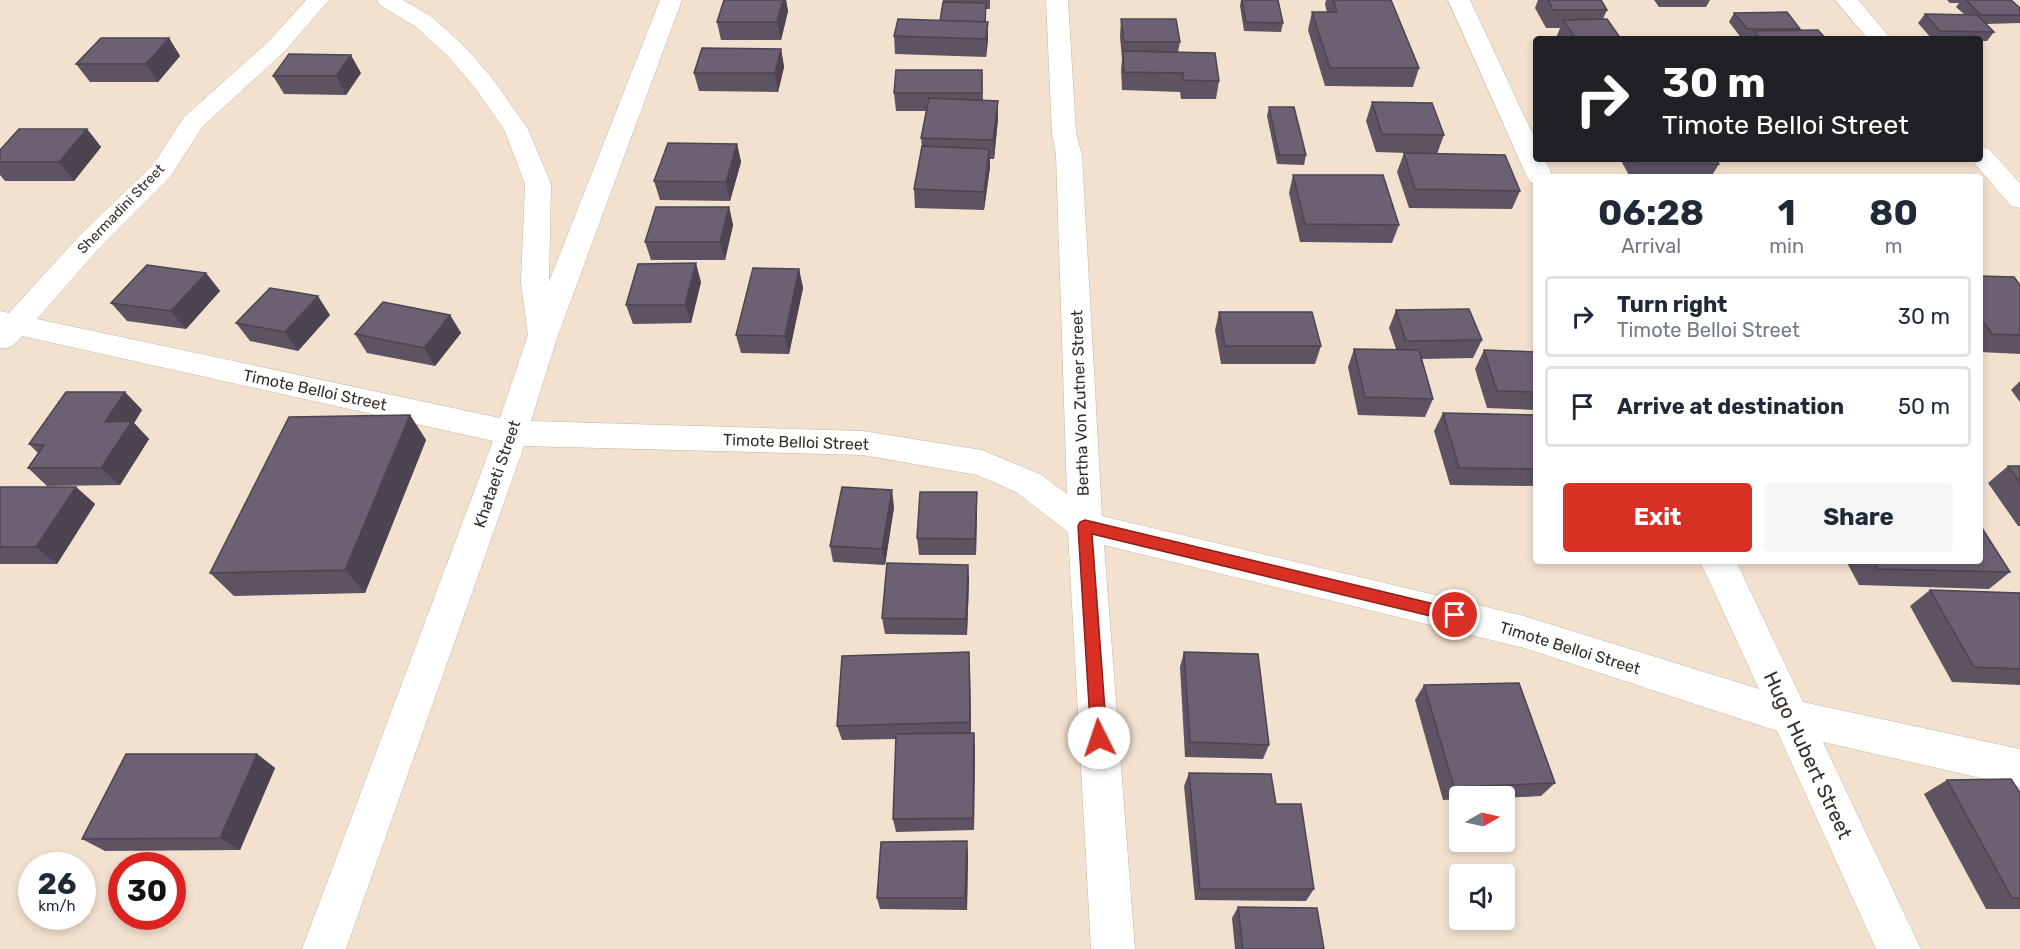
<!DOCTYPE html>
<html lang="en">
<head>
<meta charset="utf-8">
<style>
  body { margin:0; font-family:Rubik,sans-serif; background:#f6f6f7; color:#1f2937; height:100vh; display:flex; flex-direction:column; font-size:22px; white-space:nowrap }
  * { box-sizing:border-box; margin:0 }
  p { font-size:20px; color:#747a83 }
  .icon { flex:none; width:33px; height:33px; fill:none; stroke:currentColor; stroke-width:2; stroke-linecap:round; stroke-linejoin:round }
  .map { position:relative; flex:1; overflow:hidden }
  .sheet { position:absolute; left:1533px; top:174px; width:450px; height:390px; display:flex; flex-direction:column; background:#fff; border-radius:6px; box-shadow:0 3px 9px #0003 }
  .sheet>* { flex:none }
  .hud { position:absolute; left:1533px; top:36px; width:450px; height:126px; border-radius:6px; box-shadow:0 3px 9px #0003; background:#202124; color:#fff; overflow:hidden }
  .needle { width:39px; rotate:81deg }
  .fabs { position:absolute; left:1449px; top:786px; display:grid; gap:12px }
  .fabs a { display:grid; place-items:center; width:66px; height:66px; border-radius:6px; background:#fff; box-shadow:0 3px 9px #0003; font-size:30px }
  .speed { position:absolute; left:18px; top:852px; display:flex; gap:12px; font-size:30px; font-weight:700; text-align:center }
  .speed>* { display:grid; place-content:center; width:78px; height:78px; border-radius:50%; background:#fff; box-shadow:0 3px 9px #0003; line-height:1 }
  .speed small { font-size:15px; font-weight:400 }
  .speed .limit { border:9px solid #d22; background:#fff; color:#111 }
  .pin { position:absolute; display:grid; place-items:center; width:51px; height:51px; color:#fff; margin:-26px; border:3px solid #fff; border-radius:50%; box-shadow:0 2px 6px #0007 }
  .me { position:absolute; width:66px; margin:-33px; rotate:356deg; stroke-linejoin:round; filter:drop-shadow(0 0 4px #0008) }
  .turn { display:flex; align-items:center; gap:21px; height:126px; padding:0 30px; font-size:27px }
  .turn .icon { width:78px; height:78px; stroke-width:2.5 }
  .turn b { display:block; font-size:42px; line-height:51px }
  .eta { display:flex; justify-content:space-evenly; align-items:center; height:102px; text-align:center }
  .eta b { font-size:36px; font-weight:700; line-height:42px }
  .cta { display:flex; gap:12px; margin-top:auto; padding:12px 30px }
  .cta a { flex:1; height:69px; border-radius:6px; background:#d93025; color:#fff; font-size:24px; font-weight:700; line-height:69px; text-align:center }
  .cta a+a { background:#f6f6f7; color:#1f2937 }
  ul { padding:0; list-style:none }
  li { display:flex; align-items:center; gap:18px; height:81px; margin:0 12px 9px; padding:0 18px; border:3px solid #e0e1e3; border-radius:6px }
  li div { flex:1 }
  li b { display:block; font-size:22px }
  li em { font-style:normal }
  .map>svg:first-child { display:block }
</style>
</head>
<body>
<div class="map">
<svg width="2020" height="949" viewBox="0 0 2020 949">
  <rect width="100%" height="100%" fill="#f3e1cf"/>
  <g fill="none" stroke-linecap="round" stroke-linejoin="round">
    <g stroke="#c6b5a3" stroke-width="1">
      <g id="minor">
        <path d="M306 0H329L284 52 202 127 171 176 100 247 37 319 500 418 528 335 521 282 525 184 504 129 475 88 448 56 416 27 380 5 377 0H403L432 17 464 46 492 78 528 129 551 184 549 282 660 0H682L557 338 531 421 863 431 982 450 1040 474 1067 494 1056 155 1052 133 1046 0H1068L1076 133 1082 155 1102 516 1524 616 1759 689 1700 561H1736L1803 702 2020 749V787L1823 742 1921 949H1876L1777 731 1524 648 1104 545 1135 949H1091L1068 532 1016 492 977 475 863 455 524 446 346 949H302L493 441 22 336C16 343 10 350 0 348V311L9 313 80 235 153 165 184 117 268 42Z"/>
        <path d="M1448 0H1470L1536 141V159H1545L1553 177H1536V184L1531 183 1527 177Z"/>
        <path d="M1835 0H1858L1891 39H1868Z"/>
        <path d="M1980 146 1989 149 2020 183V208L2011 206 1971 159H1980Z"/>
      </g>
    </g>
    <use href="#minor" fill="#fff" fill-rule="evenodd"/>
  </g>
  <g fill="#5d5363">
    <path d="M724 0H786L788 11 781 40H721L717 22Z"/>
    <path d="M943 0H990V9H986V22H988V40L986 57 895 54 894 36 940 21Z"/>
    <path d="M1241 0H1278L1283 23 1281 32 1244 31 1240 6Z"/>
    <path d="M1326 0H1391L1419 68 1413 87 1325 86 1308 30 1312 12H1327L1325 5Z"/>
    <path d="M1538 0H1601L1607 10 1603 19 1621 39H1556V38L1560 28H1546L1535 8Z"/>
    <path d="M1654 0H1710L1706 7H1659Z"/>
    <path d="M1947 0H2011L2020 8V23L1986 24 1994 32 1987 41H1980V39H1932L1918 23 1925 14 1965 15 1956 7 1959 3H1950Z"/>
    <path d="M1734 13 1800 29V31L1826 39H1742L1729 22Z"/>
    <path d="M1121 19 1180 42 1178 52 1219 81 1216 99H1181L1180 92 1122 90 1121 69 1122 59 1120 37Z"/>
    <path d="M169 38 180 56 158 82H90L76 64Z"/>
    <path d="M781 49 784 67 778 92 699 91 694 73Z"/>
    <path d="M982 70 983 100 998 101V119L994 159H990V167L984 210 915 208 914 189 922 147 921 138 926 111H896L894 93Z"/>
    <path d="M361 73 346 95 284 94 273 76Z"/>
    <path d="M1372 102 1444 135 1437 154 1376 152 1366 121Z"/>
    <path d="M1269 107 1306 155 1304 165 1277 164 1267 116Z"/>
    <path d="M87 129 101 147 74 181H5L0 175V150Z"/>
    <path d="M737 144 741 162 730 201 660 200 654 181Z"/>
    <path d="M1404 153 1520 191 1512 209 1409 208 1397 172Z"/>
    <path d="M1620 159H1715L1719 164 1711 177H1630Z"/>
    <path d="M1293 175 1399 225 1392 243 1300 242 1289 193Z"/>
    <path d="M729 207 733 225 725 260H651L645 242Z"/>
    <path d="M799 269 803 288 789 354 741 353 736 335Z"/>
    <path d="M206 273 220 291 186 329 127 321 111 303Z"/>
    <path d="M1980 276 2020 285V354L1980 352Z"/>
    <path d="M701 282 691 323 633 324 626 305Z"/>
    <path d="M1396 310 1482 340 1473 358 1422 359 1433 399 1425 417 1358 415 1348 367 1354 349H1396L1389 328Z"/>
    <path d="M1219 312 1321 346 1315 364H1221L1215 330Z"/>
    <path d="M330 315 298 351 250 341 236 323Z"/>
    <path d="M450 315 461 333 435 366 367 353 355 334Z"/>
    <path d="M1484 350 1536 352V410L1487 408 1475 369Z"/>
    <path d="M2020 381V402L2011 390Z"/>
    <path d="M125 392 142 410 134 423 149 439 120 485 47 486 28 468 38 453 29 444Z"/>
    <path d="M1443 413 1536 415V486L1450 485 1434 431Z"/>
    <path d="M410 415 426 440 365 593 234 596 210 573Z"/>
    <path d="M2008 466H2020V526H2018L1988 483Z"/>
    <path d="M0 487H76L95 504 57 564H0Z"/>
    <path d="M894 507 885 565 833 562 830 546Z"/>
    <path d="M977 509 976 555H919L917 538Z"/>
    <path d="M1846 561H1980L2010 572 1989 589 1859 585Z"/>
    <path d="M968 565 969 581 967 635 885 634 882 618Z"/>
    <path d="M1930 590 2020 593V685L1952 682 1910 606Z"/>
    <path d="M1184 652 1269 745 1263 759 1185 757 1180 667Z"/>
    <path d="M970 667 971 733 975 747 974 830 896 832 893 819 896 739 842 740 837 726Z"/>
    <path d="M1424 685 1555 783 1541 796 1504 798V796H1460V799L1443 800 1415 700Z"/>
    <path d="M257 754 275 768 240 850 105 851 82 839Z"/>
    <path d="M1189 773 1314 889 1306 901 1195 900 1184 786Z"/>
    <path d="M1947 780 2020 793V909H1986L1924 794Z"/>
    <path d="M968 854 967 910 880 909 877 898Z"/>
    <path d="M1238 907 1324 949H1235L1232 918Z"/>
  </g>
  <g fill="#4c4450">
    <path d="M783 0H786L788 11 781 40 777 22Z"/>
    <path d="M988 22V40L986 57V39Z"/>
    <path d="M169 38 180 56 158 82 146 64Z"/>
    <path d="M781 49 784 67 778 92 775 73Z"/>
    <path d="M351 55 361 73 346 95 336 76Z"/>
    <path d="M998 101V119L994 159 993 140Z"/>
    <path d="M87 129 101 147 74 181 59 162Z"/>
    <path d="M737 144 741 162 730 201 726 182Z"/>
    <path d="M989 149 990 167 984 210V192Z"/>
    <path d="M729 207 733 225 725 260 720 242Z"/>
    <path d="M696 263 701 282 691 323 685 305Z"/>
    <path d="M799 269 803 288 789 354 785 336Z"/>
    <path d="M206 273 220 291 186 329 171 311Z"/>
    <path d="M318 296 330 315 298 351 285 332Z"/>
    <path d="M450 315 461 333 435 366 424 348Z"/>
    <path d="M125 392 142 410 134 423 149 439 120 485 101 468 105 422Z"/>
    <path d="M410 415 426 440 365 593 345 570Z"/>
    <path d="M76 487 95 504 57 564 36 547Z"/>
    <path d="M892 490 894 507 885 565 882 549Z"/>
    <path d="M977 492V509L976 555 975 539Z"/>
    <path d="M968 565 969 581 967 635 966 619Z"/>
    <path d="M969 652 970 667 971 736 970 722Z"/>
    <path d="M974 733 975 747 974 830 973 818Z"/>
    <path d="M257 754 275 768 240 850 220 838Z"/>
    <path d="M967 841 968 854 967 910 965 898Z"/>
  </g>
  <g fill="#6c6173" stroke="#4c4450" stroke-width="1.5">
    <path d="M724 0H783L777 22H717Z"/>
    <path d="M1242 0H1278L1283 23 1246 22Z"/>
    <path d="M1333 0H1391L1419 68H1330L1312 12H1337Z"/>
    <path d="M1548 0H1601L1607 10H1553Z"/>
    <path d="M1966 0H2011L2020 8V15H1981Z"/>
    <path d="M943 2 986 3 985 22 940 21Z"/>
    <path d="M1787 12 1800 29H1747L1734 13Z"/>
    <path d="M1925 14 1977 15 1994 32 1940 31Z"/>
    <path d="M898 19 988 22 986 39 894 36Z"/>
    <path d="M1121 19H1176L1180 42H1124Z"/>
    <path d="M1607 19 1621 39H1576L1563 20Z"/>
    <path d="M1818 30 1826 39H1761L1754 31Z"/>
    <path d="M101 38H169L146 64H76Z"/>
    <path d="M702 48 781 49 775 73H694Z"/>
    <path d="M1123 51 1215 53 1219 81 1183 80V73L1124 72Z"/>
    <path d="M289 54 351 55 336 76H273Z"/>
    <path d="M896 70H982V93H894Z"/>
    <path d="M929 98 998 101 993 140 921 138Z"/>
    <path d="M1372 102 1432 103 1444 135 1382 134Z"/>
    <path d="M1269 107H1294L1306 155H1279Z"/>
    <path d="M19 129H87L59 162H0V150Z"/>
    <path d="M668 143 737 144 726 182 654 181Z"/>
    <path d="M922 146 989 149 984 192 914 189Z"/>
    <path d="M1404 153 1505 155 1520 191 1415 189Z"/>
    <path d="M1641 159H1715L1719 164H1644Z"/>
    <path d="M1293 175H1383L1399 225 1305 224Z"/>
    <path d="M656 207H729L720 242H645Z"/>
    <path d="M696 263 685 305H626L638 264Z"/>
    <path d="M147 265 206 273 171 311 111 303Z"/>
    <path d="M753 268 799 269 785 336 736 335Z"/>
    <path d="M1980 276 2014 277 2020 285V335L1992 334 1980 317Z"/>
    <path d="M270 288 318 296 285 332 236 323Z"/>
    <path d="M383 302 450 315 424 348 355 334Z"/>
    <path d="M1469 309 1482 340 1406 341 1396 310Z"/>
    <path d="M1219 312H1312L1321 346H1225Z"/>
    <path d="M1354 349 1419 350 1433 399 1365 397Z"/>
    <path d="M1484 350 1536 352V392L1497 391Z"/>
    <path d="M66 392H125L105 422 132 421 101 468H28L44 445 29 444Z"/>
    <path d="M1443 413 1536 415V469L1459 468Z"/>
    <path d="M410 415 345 570 210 573 289 417Z"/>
    <path d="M2008 466H2020V482Z"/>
    <path d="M0 487H76L36 547H0Z"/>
    <path d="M842 487 892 490 882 549 830 546Z"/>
    <path d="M920 492H977L975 539 917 538Z"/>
    <path d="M1980 525 2010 572 1878 569 1874 561H1980Z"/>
    <path d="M887 563 968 565 966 619 882 618Z"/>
    <path d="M1930 590 2020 593V669L1974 667Z"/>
    <path d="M969 652 970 722 837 726 842 656Z"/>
    <path d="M1184 652 1258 654 1269 745 1190 742Z"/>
    <path d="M1519 683 1555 783 1454 787 1424 685Z"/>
    <path d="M974 733 973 818 893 819 896 734Z"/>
    <path d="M126 754H257L220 838 82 839Z"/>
    <path d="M1189 773 1271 774 1276 804H1301L1314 889H1200Z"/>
    <path d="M2011 779 2020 793V898H2012L1947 780Z"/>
    <path d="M967 841 965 898H877L881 842Z"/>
    <path d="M1238 907 1317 908 1324 949H1243Z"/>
  </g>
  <path fill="#d93025" stroke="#8d1f18" stroke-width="1.5" d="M1085 520 1455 609 1460 611 1462 615 1460 620 1455 622 1092 534 1107 738 1104 743 1099 745 1093 743 1091 738 1078 526 1080 522Z"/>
  <g text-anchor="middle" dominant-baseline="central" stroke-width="6" stroke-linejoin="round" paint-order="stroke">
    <g font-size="14" fill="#362f28" stroke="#fff">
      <text transform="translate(121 209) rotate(-46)">Shermadini Street</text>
    </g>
    <g font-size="16" fill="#362f28" stroke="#fff">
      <text transform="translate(315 390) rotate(12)">Timote Belloi Street</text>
      <text transform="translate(1080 403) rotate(-92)">Bertha Von Zutner Street</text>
      <text transform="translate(796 442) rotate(2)">Timote Belloi Street</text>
      <text transform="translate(497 474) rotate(-71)">Khataeti Street</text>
      <text transform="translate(1570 648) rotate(17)">Timote Belloi Street</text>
    </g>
    <g font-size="20" fill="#362f28" stroke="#fff">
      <text transform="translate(1808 755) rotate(65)">Hugo Hubert Street</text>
    </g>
  </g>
</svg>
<div class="fabs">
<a><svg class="needle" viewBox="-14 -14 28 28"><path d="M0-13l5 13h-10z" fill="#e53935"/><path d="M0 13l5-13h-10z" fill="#747a83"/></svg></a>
<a><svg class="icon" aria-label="sound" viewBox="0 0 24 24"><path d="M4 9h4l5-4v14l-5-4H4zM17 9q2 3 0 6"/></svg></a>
</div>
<div class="speed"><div>26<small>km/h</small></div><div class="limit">30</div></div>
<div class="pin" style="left:1455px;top:615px;background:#d93025"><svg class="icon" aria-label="arrive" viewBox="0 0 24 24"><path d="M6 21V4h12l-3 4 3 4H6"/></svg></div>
<svg class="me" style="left:1099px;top:738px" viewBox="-20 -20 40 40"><circle r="19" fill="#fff"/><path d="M0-13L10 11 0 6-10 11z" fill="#d93025"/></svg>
<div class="hud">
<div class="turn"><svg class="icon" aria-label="right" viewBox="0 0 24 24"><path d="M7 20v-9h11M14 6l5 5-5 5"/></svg><div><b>30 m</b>Timote Belloi Street</div></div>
</div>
<section class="sheet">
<div class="eta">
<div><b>06:28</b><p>Arrival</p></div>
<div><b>1</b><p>min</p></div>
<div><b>80</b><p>m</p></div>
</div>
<ul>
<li><svg class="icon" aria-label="right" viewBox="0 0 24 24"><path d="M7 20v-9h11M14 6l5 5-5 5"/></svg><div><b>Turn right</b><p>Timote Belloi Street</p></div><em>30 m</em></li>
<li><svg class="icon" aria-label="arrive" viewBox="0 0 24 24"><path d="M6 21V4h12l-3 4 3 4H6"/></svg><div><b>Arrive at destination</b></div><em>50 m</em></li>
</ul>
<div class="cta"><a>Exit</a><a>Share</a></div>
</section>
</div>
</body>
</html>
